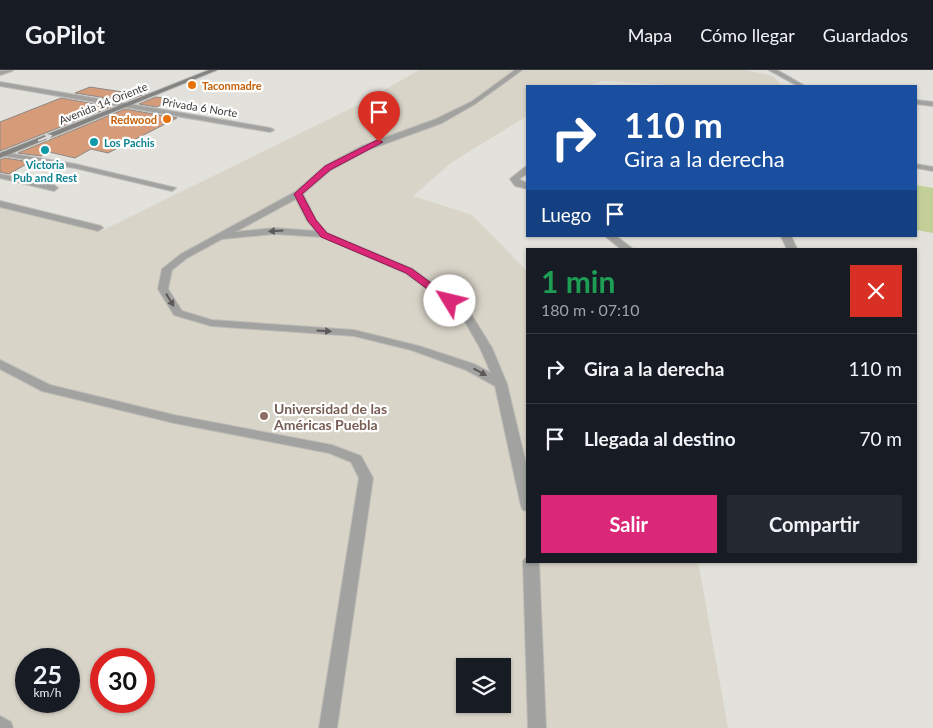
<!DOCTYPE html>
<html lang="es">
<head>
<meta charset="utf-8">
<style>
  body { margin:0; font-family:Lato,sans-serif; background:#242831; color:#f1f3f6; height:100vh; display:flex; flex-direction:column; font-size:19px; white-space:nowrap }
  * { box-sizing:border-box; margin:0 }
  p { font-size:16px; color:#9ea1a6 }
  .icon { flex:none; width:28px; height:28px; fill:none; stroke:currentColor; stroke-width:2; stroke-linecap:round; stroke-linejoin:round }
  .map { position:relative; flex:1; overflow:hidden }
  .drawer { position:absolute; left:526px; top:178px; width:391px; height:315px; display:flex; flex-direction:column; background:#171b24; border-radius:0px; box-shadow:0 1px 4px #0004 }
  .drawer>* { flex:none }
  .banner { position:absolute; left:526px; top:15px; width:391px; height:152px; border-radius:0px; box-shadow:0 1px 4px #0004; background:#1a4fa0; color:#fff; overflow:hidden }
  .buttons { position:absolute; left:456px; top:588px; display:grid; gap:10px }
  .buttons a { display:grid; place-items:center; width:55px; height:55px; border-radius:0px; background:#171b24; box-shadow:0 1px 4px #0004; font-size:25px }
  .speed { position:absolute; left:15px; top:578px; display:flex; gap:10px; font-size:25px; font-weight:700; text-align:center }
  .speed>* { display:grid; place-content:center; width:65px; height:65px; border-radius:50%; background:#171b24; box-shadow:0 1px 4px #0004; line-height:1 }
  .speed small { font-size:12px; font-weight:400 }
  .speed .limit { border:8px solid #d22; background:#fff; color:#111 }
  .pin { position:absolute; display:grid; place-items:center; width:42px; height:42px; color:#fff; margin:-51px -21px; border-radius:50% 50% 50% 0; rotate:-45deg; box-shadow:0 0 5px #0007 }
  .pin .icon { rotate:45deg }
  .me { position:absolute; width:55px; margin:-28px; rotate:306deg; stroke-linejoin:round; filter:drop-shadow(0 0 4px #0008) }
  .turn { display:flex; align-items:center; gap:18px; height:105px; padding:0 15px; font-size:22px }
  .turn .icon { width:65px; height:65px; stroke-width:2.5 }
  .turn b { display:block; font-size:35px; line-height:42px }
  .then { display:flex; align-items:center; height:48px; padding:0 15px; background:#0003; gap:10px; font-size:19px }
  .round { display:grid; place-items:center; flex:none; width:52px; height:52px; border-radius:0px; background:#242831 }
  .summary { display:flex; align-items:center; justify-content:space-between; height:85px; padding:0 15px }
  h1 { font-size:30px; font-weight:700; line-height:38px; color:#1e9e55 }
  .action { display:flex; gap:10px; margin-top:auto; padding:10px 15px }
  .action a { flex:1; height:58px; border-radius:0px; background:#db2777; color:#fff; font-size:20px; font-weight:700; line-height:58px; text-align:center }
  .action a+a { background:#242831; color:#f1f3f6 }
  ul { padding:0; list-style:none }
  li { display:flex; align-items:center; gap:15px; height:70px; padding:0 15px; border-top:1px solid #363941 }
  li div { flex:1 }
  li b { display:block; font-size:19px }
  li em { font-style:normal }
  header { display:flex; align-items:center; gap:30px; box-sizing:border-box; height:70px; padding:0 25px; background:#171b24; border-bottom:1px solid #363941 }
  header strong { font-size:24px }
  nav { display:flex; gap:28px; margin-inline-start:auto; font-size:18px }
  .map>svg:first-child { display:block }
</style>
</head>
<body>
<header>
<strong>GoPilot</strong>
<nav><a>Mapa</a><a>Cómo llegar</a><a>Guardados</a></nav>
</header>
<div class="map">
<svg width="933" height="658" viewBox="0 0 933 658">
  <rect width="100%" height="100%" fill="#e3e1db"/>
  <path fill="#d9d4c8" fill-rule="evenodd" d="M419 0H746L773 6 782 16H687L603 11 587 16H528L527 46 452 92 413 126 472 145 527 201 528 491H698L728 658H0V137L101 161 362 33ZM26 589H69V631H26ZM101 589H144V631H101ZM465 596H502V634H465Z"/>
  <path fill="#c2d098" d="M916 115 933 118V163L916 160Z"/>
  <g fill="#d69c7a" stroke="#8e8885">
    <path d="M90 17 142 25 125 31 75 23Z"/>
    <path d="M156 27 171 29 157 37 139 34Z"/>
    <path d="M61 28 111 37 0 81V52Z"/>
    <path d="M125 39 177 48 108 83 91 79 75 88 49 82 41 86 18 83Z"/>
    <path d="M5 88 30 92 9 104 0 102V90Z"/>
  </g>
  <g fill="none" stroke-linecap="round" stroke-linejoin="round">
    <g stroke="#bebcb7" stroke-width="2">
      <g id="minor">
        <path d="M13 0 12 1 0 5V1Z"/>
        <path d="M515 0H522L475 34 442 53 368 80 331 100 303 124 316 150 327 163 413 199 468 239 492 278 507 314 528 402V441L523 440 521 436 495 316 466 300 411 280 354 266 211 256 174 245 158 219 162 199 181 184 295 122 325 96 362 76 436 49 471 32ZM296 129 307 151 316 161 274 158 235 162ZM274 164 322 167 405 203 460 243 480 278 491 303 474 294 419 276 354 260 212 250 182 241 168 219 172 200 187 188 222 169Z"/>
        <path d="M769 0H777L805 16H798Z"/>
        <path d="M0 12 270 58 274 60 270 62 0 16Z"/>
        <path d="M916 30 933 32V36L916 34Z"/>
        <path d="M2 82 75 94 176 118 172 121 75 98 5 86 1 84Z"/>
        <path d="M916 94 933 97V101L916 98Z"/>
        <path d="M525 97H528V103L519 109 528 114V119L515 116 510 109Z"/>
        <path d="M0 104 54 115 58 118 54 121 0 108Z"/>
        <path d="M0 131 101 156 103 158 98 161 0 137Z"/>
        <path d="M605 166H616L633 179H621Z"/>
        <path d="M781 166H791L797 179H787Z"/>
        <path d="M0 290 50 315 174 345 332 375 361 386 373 408 337 658H319L359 408 351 392 329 383 174 353 42 321 0 299Z"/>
        <path d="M528 486V491H539L546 658H528L523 491Z"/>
        <path d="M0 646 11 652 13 658H0Z"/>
      </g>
    </g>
    <g stroke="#bebcb7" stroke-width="2">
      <path id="secondary" d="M209 0H217L0 88V83Z"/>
    </g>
    <use href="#minor" fill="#a2a3a0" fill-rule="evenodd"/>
    <use href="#secondary" fill="#838481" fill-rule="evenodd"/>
  </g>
  <defs><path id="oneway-solid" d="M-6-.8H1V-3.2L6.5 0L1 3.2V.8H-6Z" transform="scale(1.25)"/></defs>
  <use fill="#dadad9" href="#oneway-solid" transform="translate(45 68) rotate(-22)"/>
  <g fill="#5b5a58">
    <use href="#oneway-solid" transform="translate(276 161) rotate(177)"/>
    <use href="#oneway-solid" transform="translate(170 230) rotate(58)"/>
    <use href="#oneway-solid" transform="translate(324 261) rotate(4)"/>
    <use href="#oneway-solid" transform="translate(480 302) rotate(29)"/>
  </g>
  <path fill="#db2777" stroke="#8e194d" d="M377 70 383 72 330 100 302 124 316 150 327 163 412 199 453 229V233H446L406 203 321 167 308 151 294 124 325 96Z"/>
  <g fill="#e8710a" stroke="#fff" stroke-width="2">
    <circle cx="192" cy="15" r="5"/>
    <circle cx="167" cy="49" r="5"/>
  </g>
  <g fill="#0f9aa8" stroke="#fff" stroke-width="2">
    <circle cx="94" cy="72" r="5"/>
    <circle cx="45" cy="80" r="5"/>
  </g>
  <circle fill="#8d6e63" stroke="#fff" stroke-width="2" cx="264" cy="346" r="5"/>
  <g text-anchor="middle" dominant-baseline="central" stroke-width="4.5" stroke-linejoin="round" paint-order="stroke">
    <g font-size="11" font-weight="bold" fill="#c56008" stroke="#fff" text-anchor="start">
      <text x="202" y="15">Taconmadre</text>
      <text x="157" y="49" text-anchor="end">Redwood</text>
    </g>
    <g font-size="11" fill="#3c3b39" stroke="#fff">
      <text transform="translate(103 33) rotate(-22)">Avenida 14 Oriente</text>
      <text transform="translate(200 37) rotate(9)">Privada 6 Norte</text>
    </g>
    <g font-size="11" font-weight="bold" fill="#0d838f" stroke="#fff" text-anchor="start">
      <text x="104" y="72">Los Pachis</text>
      <text x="45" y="94" text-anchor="middle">Victoria<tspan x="45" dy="13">Pub and Rest</tspan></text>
    </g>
    <g font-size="14" font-weight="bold" fill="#785e54" stroke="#fff" text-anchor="start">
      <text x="274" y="338">Universidad de las<tspan x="274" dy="16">Américas Puebla</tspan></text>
    </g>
  </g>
</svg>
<div class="buttons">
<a><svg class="icon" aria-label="layers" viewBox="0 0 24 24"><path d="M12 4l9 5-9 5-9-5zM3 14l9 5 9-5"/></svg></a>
</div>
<div class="speed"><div>25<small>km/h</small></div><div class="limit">30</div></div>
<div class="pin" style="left:379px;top:72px;background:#d93025"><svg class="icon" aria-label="arrive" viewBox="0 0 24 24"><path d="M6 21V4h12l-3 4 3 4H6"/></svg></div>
<svg class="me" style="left:450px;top:231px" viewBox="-20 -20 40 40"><circle r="19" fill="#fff"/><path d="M0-13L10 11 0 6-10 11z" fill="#db2777"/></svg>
<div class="banner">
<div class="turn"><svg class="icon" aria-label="right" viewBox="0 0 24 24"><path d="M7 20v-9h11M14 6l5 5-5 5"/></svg><div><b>110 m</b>Gira a la derecha</div></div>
<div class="then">Luego<svg class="icon" aria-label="arrive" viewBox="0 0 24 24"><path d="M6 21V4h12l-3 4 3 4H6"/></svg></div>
</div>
<section class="drawer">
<div class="summary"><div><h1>1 min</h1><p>180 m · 07:10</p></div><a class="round" style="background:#d93025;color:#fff"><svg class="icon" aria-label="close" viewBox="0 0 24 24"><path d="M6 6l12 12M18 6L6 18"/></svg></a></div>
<ul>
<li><svg class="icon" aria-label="right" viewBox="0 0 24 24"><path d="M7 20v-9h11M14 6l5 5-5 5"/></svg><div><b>Gira a la derecha</b></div><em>110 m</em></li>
<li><svg class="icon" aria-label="arrive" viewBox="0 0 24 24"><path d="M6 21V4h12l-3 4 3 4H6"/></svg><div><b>Llegada al destino</b></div><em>70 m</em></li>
</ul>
<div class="action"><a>Salir</a><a>Compartir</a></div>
</section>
</div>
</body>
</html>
